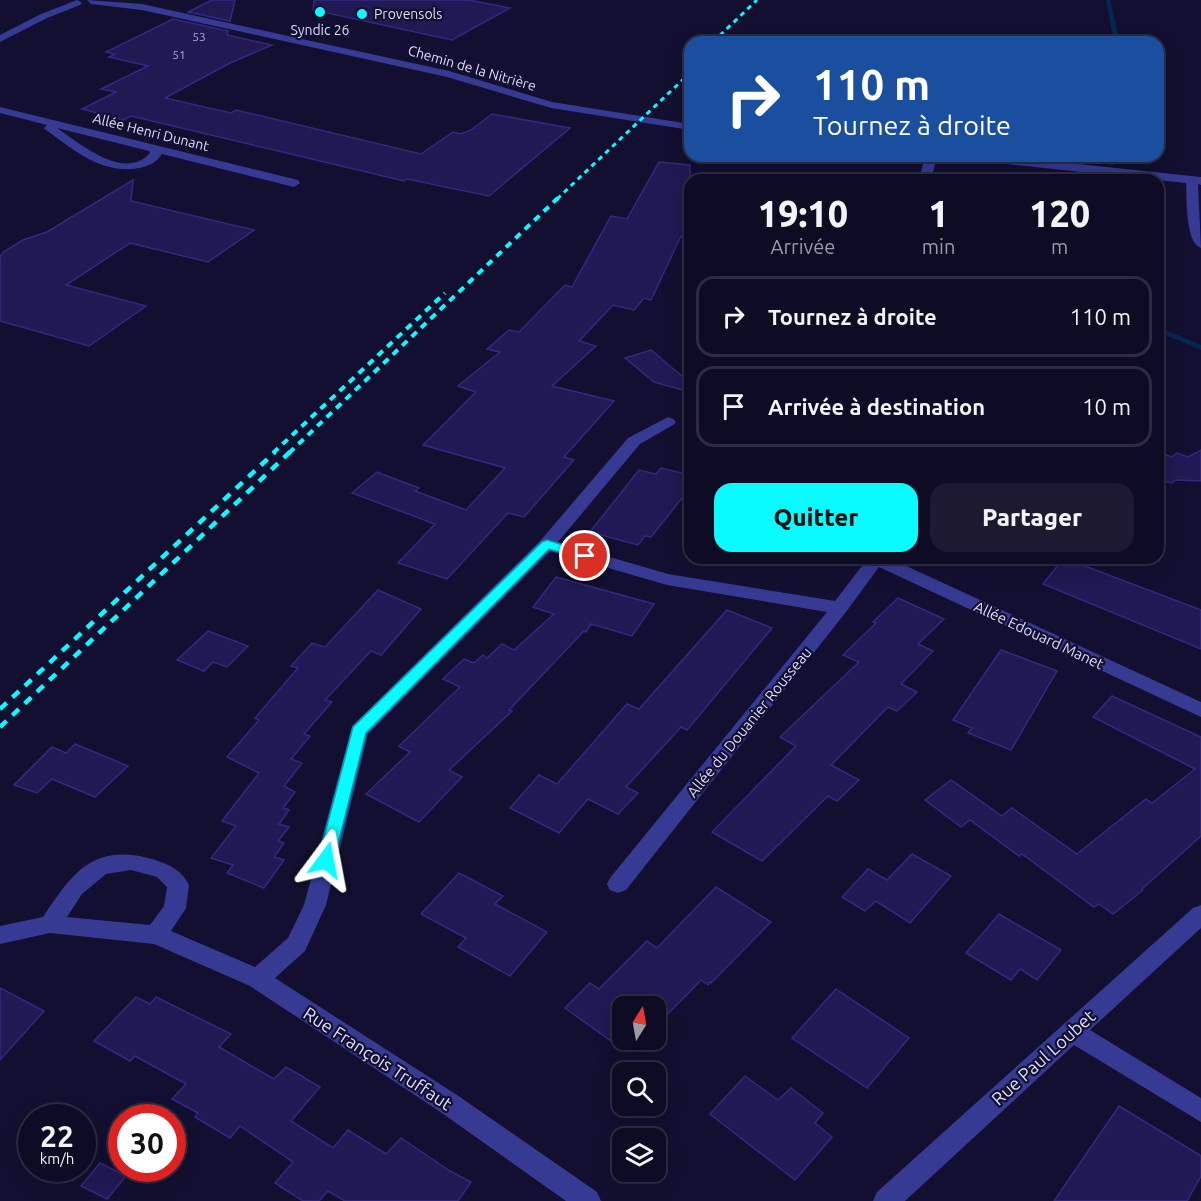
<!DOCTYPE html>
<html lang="fr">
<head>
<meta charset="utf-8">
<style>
  body { margin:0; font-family:Ubuntu,sans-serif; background:#1c1931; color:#f1f3f6; height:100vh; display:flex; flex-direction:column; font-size:22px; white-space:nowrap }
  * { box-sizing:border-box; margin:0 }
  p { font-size:20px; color:#9b9ba6 }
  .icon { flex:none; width:33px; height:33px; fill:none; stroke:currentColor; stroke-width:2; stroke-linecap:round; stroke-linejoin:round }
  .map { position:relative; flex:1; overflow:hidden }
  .sheet { position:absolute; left:684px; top:174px; width:480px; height:390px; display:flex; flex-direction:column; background:#0e0b24; border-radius:18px; box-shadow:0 6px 24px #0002,0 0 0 2px #2e2b41 }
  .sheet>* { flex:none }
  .guide { position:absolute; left:684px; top:36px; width:480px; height:126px; border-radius:18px; box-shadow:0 6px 24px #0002,0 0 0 2px #2e2b41; background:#1a4fa0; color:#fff; overflow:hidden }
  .needle { width:39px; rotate:11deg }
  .tools { position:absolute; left:612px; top:996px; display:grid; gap:12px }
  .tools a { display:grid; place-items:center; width:54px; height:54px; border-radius:12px; background:#0e0b24; box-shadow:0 6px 24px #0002,0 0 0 2px #2e2b41; font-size:30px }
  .speed { position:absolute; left:18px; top:1104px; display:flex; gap:12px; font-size:30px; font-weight:700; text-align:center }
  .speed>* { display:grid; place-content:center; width:78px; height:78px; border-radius:50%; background:#0e0b24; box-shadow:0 6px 24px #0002,0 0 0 2px #2e2b41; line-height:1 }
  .speed small { font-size:15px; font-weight:400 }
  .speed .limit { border:9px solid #d22; background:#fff; color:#111 }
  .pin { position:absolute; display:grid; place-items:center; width:51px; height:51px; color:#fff; margin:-26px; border:3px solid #fff; border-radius:50%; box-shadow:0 2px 6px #0007 }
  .me { position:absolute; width:66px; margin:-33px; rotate:13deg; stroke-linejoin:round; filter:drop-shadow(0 0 4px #0008) }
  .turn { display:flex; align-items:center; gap:21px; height:126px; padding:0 30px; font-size:27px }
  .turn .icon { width:78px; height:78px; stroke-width:2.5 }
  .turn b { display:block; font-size:42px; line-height:51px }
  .eta { display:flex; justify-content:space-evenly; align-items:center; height:102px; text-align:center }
  .eta b { font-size:36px; font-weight:800; line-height:42px }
  .button { display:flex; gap:12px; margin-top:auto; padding:12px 30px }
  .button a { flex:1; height:69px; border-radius:18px; background:#0afbff; color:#111; font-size:24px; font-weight:800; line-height:69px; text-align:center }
  .button a+a { background:#1c1931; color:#f1f3f6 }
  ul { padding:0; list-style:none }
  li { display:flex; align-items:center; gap:18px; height:81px; margin:0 12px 9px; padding:0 18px; border:3px solid #2e2b41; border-radius:18px }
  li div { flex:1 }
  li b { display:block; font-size:22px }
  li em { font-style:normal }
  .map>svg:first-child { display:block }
</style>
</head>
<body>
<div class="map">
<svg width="1201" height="1201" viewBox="0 0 1201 1201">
  <rect width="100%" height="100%" fill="#120f30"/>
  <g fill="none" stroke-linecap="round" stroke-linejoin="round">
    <g fill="#052853" fill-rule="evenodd">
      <path d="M1106 0H1110L1120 42H1114Z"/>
      <path d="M1116 156H1122L1113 165H1109V163Z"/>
      <path d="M1099 174 1102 176 1098 180H1092Z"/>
      <path d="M1158 327 1201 345V350L1158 332Z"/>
    </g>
  </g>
  <g fill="#201953" stroke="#332981" stroke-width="1.5">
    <path d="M212 0H235L230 21 188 12Z"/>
    <path d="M314 0H469L510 8 452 40 313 10Z"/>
    <path d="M173 19 228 31 227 35 272 45 230 63 165 98 231 113 236 110 421 154 453 132 461 134 471 130 492 114 570 128 489 196 407 179 404 181 131 116 123 120 82 109 116 92 101 89 148 66 109 57 115 54 106 52Z"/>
    <path d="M659 162 690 165V238L681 236 651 300 644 298 634 310 613 305 579 341 596 346 552 386 614 401 564 457 574 460 524 517 508 513 447 579 398 563 435 524 352 493 377 472 419 488 415 491 466 510 505 468 423 445 476 392 458 386 500 352 487 349 509 330 519 332 565 285 572 287 611 216 627 219Z"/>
    <path d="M133 180 131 201 254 230 208 262 130 243 66 285 146 306 89 346 0 321V257L3 252 23 240 47 232Z"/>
    <path d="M651 350 690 383V392L654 382 625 358Z"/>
    <path d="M1201 450V481L1175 480 1172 483 1158 480V452L1172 457 1177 453 1188 457Z"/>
    <path d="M661 468 690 475V488L651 537 645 536 638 545 590 532 639 470 656 474Z"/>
    <path d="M1064 558 1201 610V649L1043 584Z"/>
    <path d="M556 577 654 604 632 636 591 624 586 632 584 631 509 710 512 711 449 770 462 777 419 822 366 794 410 752 399 746 460 687 443 679 464 659 474 663 483 655 487 658 502 644 514 650 554 614 533 607Z"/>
    <path d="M378 590 421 609 381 655 371 651 325 700 332 702 304 734 310 736 291 759 302 763 284 786 295 792 283 808 289 810 279 824 289 827 278 841 284 843 274 857 284 860 264 888 227 873 233 865 211 858 236 826 222 821 259 773 227 757 259 720 255 718 298 668 291 666 312 643 325 647Z"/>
    <path d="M898 598 944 619 918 644 933 651 901 684 917 692 897 711 888 707 831 765 859 780 837 801 828 796 762 861 712 832 796 746 780 737 859 662 843 655 876 623 873 622Z"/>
    <path d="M727 610 772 628 687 730 681 727 626 787 638 793 618 814 588 799 559 833 510 808 539 775 557 784 627 704 639 709Z"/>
    <path d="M208 631 248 646 227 667 213 662 204 671 177 660Z"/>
    <path d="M1001 650 1057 671 1011 750 968 733 972 728 953 720Z"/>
    <path d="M1112 696 1201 737V836L1142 889 1143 890 1113 914 1099 904 1094 907 1022 854 1019 856 970 820 961 827 925 800 951 780 1002 816 1012 808 1077 854 1146 799 1152 803 1195 769 1093 717Z"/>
    <path d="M75 744 128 766 95 797 52 779 37 793 14 785 52 747 66 753Z"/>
    <path d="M912 854 951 876 910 923 876 901 865 911 842 897 868 869 887 880Z"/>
    <path d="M459 873 503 896 495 904 547 932 510 976 458 947 466 938 421 914Z"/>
    <path d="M716 887 771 922 711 983 710 982 708 985 701 980 656 1026V1006H622V1040H625L618 1046 565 1008 590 983 599 989 647 941 657 948Z"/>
    <path d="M999 914 1061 950 1037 980 1020 969 1011 980 966 953Z"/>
    <path d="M0 988 44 1011 0 1060Z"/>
    <path d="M836 989 909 1038 867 1088 792 1038Z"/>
    <path d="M136 997 150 1004 156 997 231 1034 219 1047 274 1079 286 1067 320 1087 291 1121 333 1148 348 1130 386 1154 401 1138 450 1171 471 1182 458 1201H345L328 1191 319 1201H303L275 1183 293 1162 240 1126 230 1138 195 1117 198 1113 172 1099 186 1084 135 1056 130 1061 94 1041Z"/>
    <path d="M745 1076 778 1100 791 1088 823 1113 815 1123 832 1137 795 1180 710 1114Z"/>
    <path d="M1119 1106 1201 1156V1176L1187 1201H1054Z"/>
    <path d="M100 1163 126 1176 107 1199 81 1186Z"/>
  </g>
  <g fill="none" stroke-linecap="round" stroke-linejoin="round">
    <g fill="#363a93" fill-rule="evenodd">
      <path d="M77 0 82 3 80 5 47 18 0 42V35L41 14Z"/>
      <path d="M87 0 142 4 449 71 552 102 690 124V130L551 108 447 77 142 10 91 4Z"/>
      <path d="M0 107 298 180 300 183 294 187 162 154C156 163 149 166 139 168 102 175 74 150 46 130L44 128 47 125 0 113ZM57 128 149 151 150 153C125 182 79 143 57 128Z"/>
      <path d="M925 156H937L931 180H919Z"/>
      <path d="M962 156H1001L1201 177V185L1198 184 1201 248C1185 243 1187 198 1186 183L968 160Z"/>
      <path d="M668 417 673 419 676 422 673 425 640 444 558 542 668 574 835 601 868 558H889L1201 702V717L879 567 846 612 626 890 618 893 610 890 607 884 610 878 827 612 667 585 550 551 368 734 326 905 305 951 275 978 457 1095 597 1192 601 1201H566L439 1111 250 986 154 944 50 933 0 944V926L43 917C73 872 93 843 152 859 168 864 181 869 189 885L186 908 171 931 255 967 288 938 304 905 352 726 541 540 628 438ZM131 870 157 877 167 887 164 906 150 925 67 917 82 894 106 874Z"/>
      <path d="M1201 905V928L1090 1030 1201 1098V1122L1074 1045 905 1201H873L877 1192 1193 908Z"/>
    </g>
    <g stroke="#0afbff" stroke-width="3" stroke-dasharray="5 4.5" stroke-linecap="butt">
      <path d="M713 42 757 0"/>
      <path d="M557 199 690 73"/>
    </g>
    <g stroke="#0afbff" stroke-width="4" stroke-dasharray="7 6" stroke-linecap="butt">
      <path d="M273 453 445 293"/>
      <path d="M289 453 559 197"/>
    </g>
    <g stroke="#0afbff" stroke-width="4.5" stroke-dasharray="9 8" stroke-linecap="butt">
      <path d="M0 709 275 452"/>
      <path d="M0 727 290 452"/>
    </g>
  </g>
  <path fill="#0afbff" stroke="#06a3a6" stroke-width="1.5" d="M547 540 590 553 591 556 585 560 549 549 366 733 334 860 332 865 326 867 320 865 318 860 353 727 542 542Z"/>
  <g fill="#0afbff" stroke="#120f30" stroke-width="2">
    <circle cx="320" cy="12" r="6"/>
    <circle cx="362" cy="14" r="6"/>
  </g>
  <g text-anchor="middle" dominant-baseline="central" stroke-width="4.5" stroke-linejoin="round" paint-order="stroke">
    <g font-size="12" fill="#afadd4">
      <text x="199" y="36">53</text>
      <text x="179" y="54">51</text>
    </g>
    <g font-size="14" fill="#dfdeff" stroke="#120f30" text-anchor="start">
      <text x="374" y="14">Provensols</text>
      <text x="320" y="30" text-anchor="middle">Syndic 26</text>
    </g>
    <g font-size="14" fill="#dfdeff" stroke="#120f30">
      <text transform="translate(472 68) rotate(16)">Chemin de la Nitrière</text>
      <text transform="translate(151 132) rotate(14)">Allée Henri Dunant</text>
    </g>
    <g font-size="15" fill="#dfdeff" stroke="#120f30">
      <text transform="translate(1039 635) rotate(25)">Allée Edouard Manet</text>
      <text transform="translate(749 722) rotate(-51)">Allée du Douanier Rousseau</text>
    </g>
    <g font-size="18" fill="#dfdeff" stroke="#120f30">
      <text transform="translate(1043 1057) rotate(-42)">Rue Paul Loubet</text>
      <text transform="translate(378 1058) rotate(33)">Rue François Truffaut</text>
    </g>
  </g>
</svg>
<div class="tools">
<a><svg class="needle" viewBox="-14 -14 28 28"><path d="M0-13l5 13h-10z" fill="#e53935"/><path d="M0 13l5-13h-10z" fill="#9b9ba6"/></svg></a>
<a><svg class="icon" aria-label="search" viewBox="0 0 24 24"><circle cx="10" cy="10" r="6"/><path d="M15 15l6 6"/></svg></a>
<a><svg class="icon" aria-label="layers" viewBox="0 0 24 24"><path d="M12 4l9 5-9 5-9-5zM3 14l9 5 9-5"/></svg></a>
</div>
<div class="speed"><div>22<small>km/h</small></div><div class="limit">30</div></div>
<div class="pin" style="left:585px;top:556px;background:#d93025"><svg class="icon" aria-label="arrive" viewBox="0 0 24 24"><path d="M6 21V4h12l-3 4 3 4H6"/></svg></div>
<svg class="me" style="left:326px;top:860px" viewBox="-20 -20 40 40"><path d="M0-17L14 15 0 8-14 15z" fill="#0afbff" stroke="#fff" stroke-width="4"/></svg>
<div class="guide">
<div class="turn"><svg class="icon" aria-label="right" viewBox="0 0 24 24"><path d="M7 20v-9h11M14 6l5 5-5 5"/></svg><div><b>110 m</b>Tournez à droite</div></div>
</div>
<section class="sheet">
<div class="eta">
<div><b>19:10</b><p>Arrivée</p></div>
<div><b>1</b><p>min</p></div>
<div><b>120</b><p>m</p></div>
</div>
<ul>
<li><svg class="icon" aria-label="right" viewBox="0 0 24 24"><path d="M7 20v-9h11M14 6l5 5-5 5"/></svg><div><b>Tournez à droite</b></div><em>110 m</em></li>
<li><svg class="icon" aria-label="arrive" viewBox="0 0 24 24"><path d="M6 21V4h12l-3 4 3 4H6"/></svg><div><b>Arrivée à destination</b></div><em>10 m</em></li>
</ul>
<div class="button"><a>Quitter</a><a>Partager</a></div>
</section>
</div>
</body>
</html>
